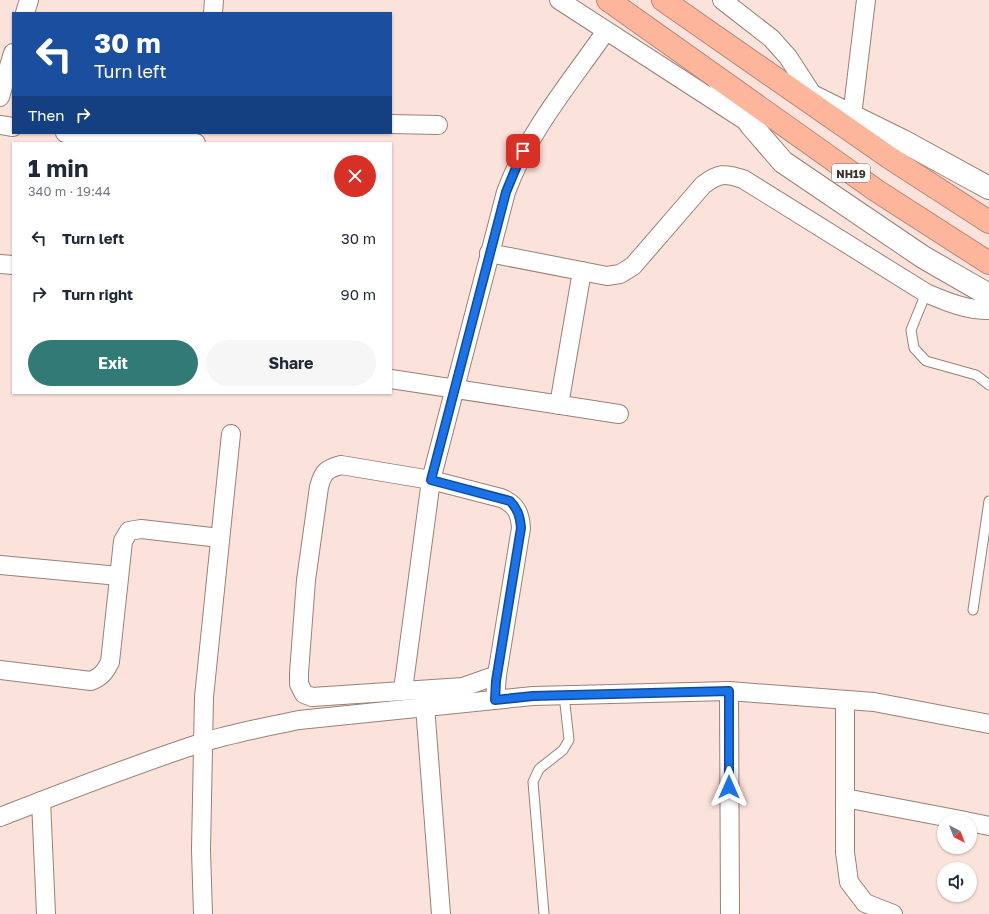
<!DOCTYPE html>
<html lang="en">
<head>
<meta charset="utf-8">
<style>
  body { margin:0; font-family:"Golos Text",sans-serif; background:#f6f6f7; color:#1f2937; height:100vh; display:flex; flex-direction:column; font-size:15px; white-space:nowrap }
  * { box-sizing:border-box; margin:0 }
  p { font-size:13px; color:#747a83 }
  .icon { flex:none; width:22px; height:22px; fill:none; stroke:currentColor; stroke-width:2; stroke-linecap:round; stroke-linejoin:round }
  .map { position:relative; flex:1; overflow:hidden }
  .drawer { position:absolute; left:12px; top:142px; width:380px; height:252px; display:flex; flex-direction:column; background:#fff; border-radius:0px; box-shadow:0 1px 3px #0004 }
  .drawer>* { flex:none }
  .guide { position:absolute; left:12px; top:12px; width:380px; height:122px; border-radius:0px; box-shadow:0 1px 3px #0004; background:#1a4fa0; color:#fff; overflow:hidden }
  .needle { width:26px; rotate:138deg }
  .buttons { position:absolute; left:937px; top:814px; display:grid; gap:8px }
  .buttons a { display:grid; place-items:center; width:40px; height:40px; border-radius:50%; background:#fff; box-shadow:0 1px 3px #0004; font-size:20px }
  .pin { position:absolute; display:grid; place-items:center; width:34px; height:34px; color:#fff; margin:-17px; border-radius:8px; box-shadow:0 2px 6px #0006 }
  .me { position:absolute; width:44px; margin:-22px; rotate:0deg; stroke-linejoin:round; filter:drop-shadow(0 0 3px #0008) }
  .turn { display:flex; align-items:center; gap:14px; height:84px; padding:0 16px; font-size:18px }
  .turn .icon { width:52px; height:52px; stroke-width:2.5 }
  .turn b { display:block; font-size:28px; line-height:34px }
  .then { display:flex; align-items:center; height:38px; padding:0 16px; background:#0003; gap:8px; font-size:15px }
  .round { display:grid; place-items:center; flex:none; width:42px; height:42px; border-radius:21px; background:#f6f6f7 }
  .overview { display:flex; align-items:center; justify-content:space-between; height:68px; padding:0 16px }
  h1 { font-size:24px; font-weight:700; line-height:30px }
  .action { display:flex; gap:8px; margin-top:auto; padding:8px 16px }
  .action a { flex:1; height:46px; border-radius:24px; background:#317a76; color:#fff; font-size:16px; font-weight:700; line-height:46px; text-align:center }
  .action a+a { background:#f6f6f7; color:#1f2937 }
  ul { padding:0; list-style:none }
  li { display:flex; align-items:center; gap:12px; height:56px; padding:0 16px }
  li div { flex:1 }
  li b { display:block; font-size:15px }
  li em { font-style:normal }
  .map>svg:first-child { display:block }
</style>
</head>
<body>
<div class="map">
<svg width="989" height="914" viewBox="0 0 989 914">
  <rect width="100%" height="100%" fill="#fbe3db"/>
  <g fill="none" stroke-linecap="round" stroke-linejoin="round">
    <g stroke="#9a8076" stroke-width="11">
      <g id="lane">
        <path d="M926 293 911 330 914 348 926 361 976 375 989 385"/>
        <path d="M973 610 989 501"/>
        <path d="M544 914 533 782 539 769 563 750 569 740 564 695"/>
      </g>
    </g>
    <g stroke="#9a8076" stroke-width="20">
      <g id="street">
        <path d="M559 0 746 121"/>
        <path d="M722 0 771 38 788 57 814 97"/>
        <path d="M25 13 29 0"/>
        <path d="M213 13 214 0"/>
        <path d="M0 97 13 53"/>
        <path d="M852 116 866 0"/>
        <path d="M391 124 438 125"/>
        <path d="M0 125 13 127"/>
        <path d="M65 133 196 143"/>
        <path d="M489 253 607 276 620 274 633 266 703 185C719 173 724 173 743 179L926 293C947 302 966 310 989 310"/>
        <path d="M0 264 13 265"/>
        <path d="M391 379 619 414"/>
        <path d="M559 405 582 271"/>
        <path d="M0 565 119 576"/>
        <path d="M0 670 91 681C101 677 105 672 110 662L123 541 129 531 141 529 220 538"/>
        <path d="M403 690 431 480 506 192C528 132 570 83 606 31"/>
        <path d="M729 691 730 914"/>
        <path d="M495 700 497 675 521 528C520 513 516 504 501 498L431 480 341 465C326 469 323 472 319 487L306 580 299 673V684L304 694 312 697 463 687 497 675"/>
        <path d="M845 700V852L849 882 865 903 893 914"/>
        <path d="M425 706 441 914"/>
        <path d="M845 798 966 821"/>
        <path d="M41 801 46 914"/>
        <path d="M0 817C67 791 133 765 201 743 232 733 266 727 299 720L533 696 729 691 874 702 989 724"/>
        <path d="M970 822 989 826"/>
        <path d="M203 914 201 850 204 697 231 434"/>
      </g>
    </g>
    <g stroke="#9a8076" stroke-width="24">
      <g id="secondary">
        <path d="M719 80 751 125 783 162 923 257 989 295"/>
        <path d="M814 97 903 141 989 188"/>
      </g>
    </g>
    <g stroke="#ba8776" stroke-width="24">
      <g id="highway">
        <path d="M608 0 877 191 989 263"/>
        <path d="M663 0 890 158 989 222"/>
      </g>
    </g>
    <use href="#lane" stroke="#fff" stroke-width="9"/>
    <use href="#street" stroke="#fff" stroke-width="18"/>
    <use href="#secondary" stroke="#fff" stroke-width="22"/>
    <use href="#highway" stroke="#fdb59c" stroke-width="22"/>
  </g>
  <g fill="none" stroke-linecap="round" stroke-linejoin="round">
    <g stroke="#114b97" stroke-width="10">
      <path id="route" d="M523 151 506 192 431 480 510 501C518 509 520 517 521 528L496 681 495 700 533 696 729 691V787"/>
    </g>
    <use href="#route" stroke="#1a73e8" stroke-width="7"/>
  </g>
  <g text-anchor="middle" dominant-baseline="central" stroke-width="4" stroke-linejoin="round" paint-order="stroke">
    <rect fill="#fff" stroke="#77706d" stroke-width="1" x="832" y="164" width="38" height="18" rx="3"/>
    <g font-size="11" font-weight="bold" fill="#3d322e">
      <text x="851" y="173">NH19</text>
    </g>
  </g>
</svg>
<div class="buttons">
<a><svg class="needle" viewBox="-14 -14 28 28"><path d="M0-13l5 13h-10z" fill="#e53935"/><path d="M0 13l5-13h-10z" fill="#747a83"/></svg></a>
<a><svg class="icon" aria-label="sound" viewBox="0 0 24 24"><path d="M4 9h4l5-4v14l-5-4H4zM17 9q2 3 0 6"/></svg></a>
</div>
<div class="pin" style="left:523px;top:151px;background:#d93025"><svg class="icon" aria-label="arrive" viewBox="0 0 24 24"><path d="M6 21V4h12l-3 4 3 4H6"/></svg></div>
<svg class="me" style="left:729px;top:787px" viewBox="-20 -20 40 40"><path d="M0-17L14 15 0 8-14 15z" fill="#1a73e8" stroke="#fff" stroke-width="4"/></svg>
<div class="guide">
<div class="turn"><svg class="icon" aria-label="left" viewBox="0 0 24 24"><path d="M17 20v-9H6M10 6l-5 5 5 5"/></svg><div><b>30 m</b>Turn left</div></div>
<div class="then">Then<svg class="icon" aria-label="right" viewBox="0 0 24 24"><path d="M7 20v-9h11M14 6l5 5-5 5"/></svg></div>
</div>
<section class="drawer">
<div class="overview"><div><h1>1 min</h1><p>340 m · 19:44</p></div><a class="round" style="background:#d93025;color:#fff"><svg class="icon" aria-label="close" viewBox="0 0 24 24"><path d="M6 6l12 12M18 6L6 18"/></svg></a></div>
<ul>
<li><svg class="icon" aria-label="left" viewBox="0 0 24 24"><path d="M17 20v-9H6M10 6l-5 5 5 5"/></svg><div><b>Turn left</b></div><em>30 m</em></li>
<li><svg class="icon" aria-label="right" viewBox="0 0 24 24"><path d="M7 20v-9h11M14 6l5 5-5 5"/></svg><div><b>Turn right</b></div><em>90 m</em></li>
</ul>
<div class="action"><a>Exit</a><a>Share</a></div>
</section>
</div>
</body>
</html>
